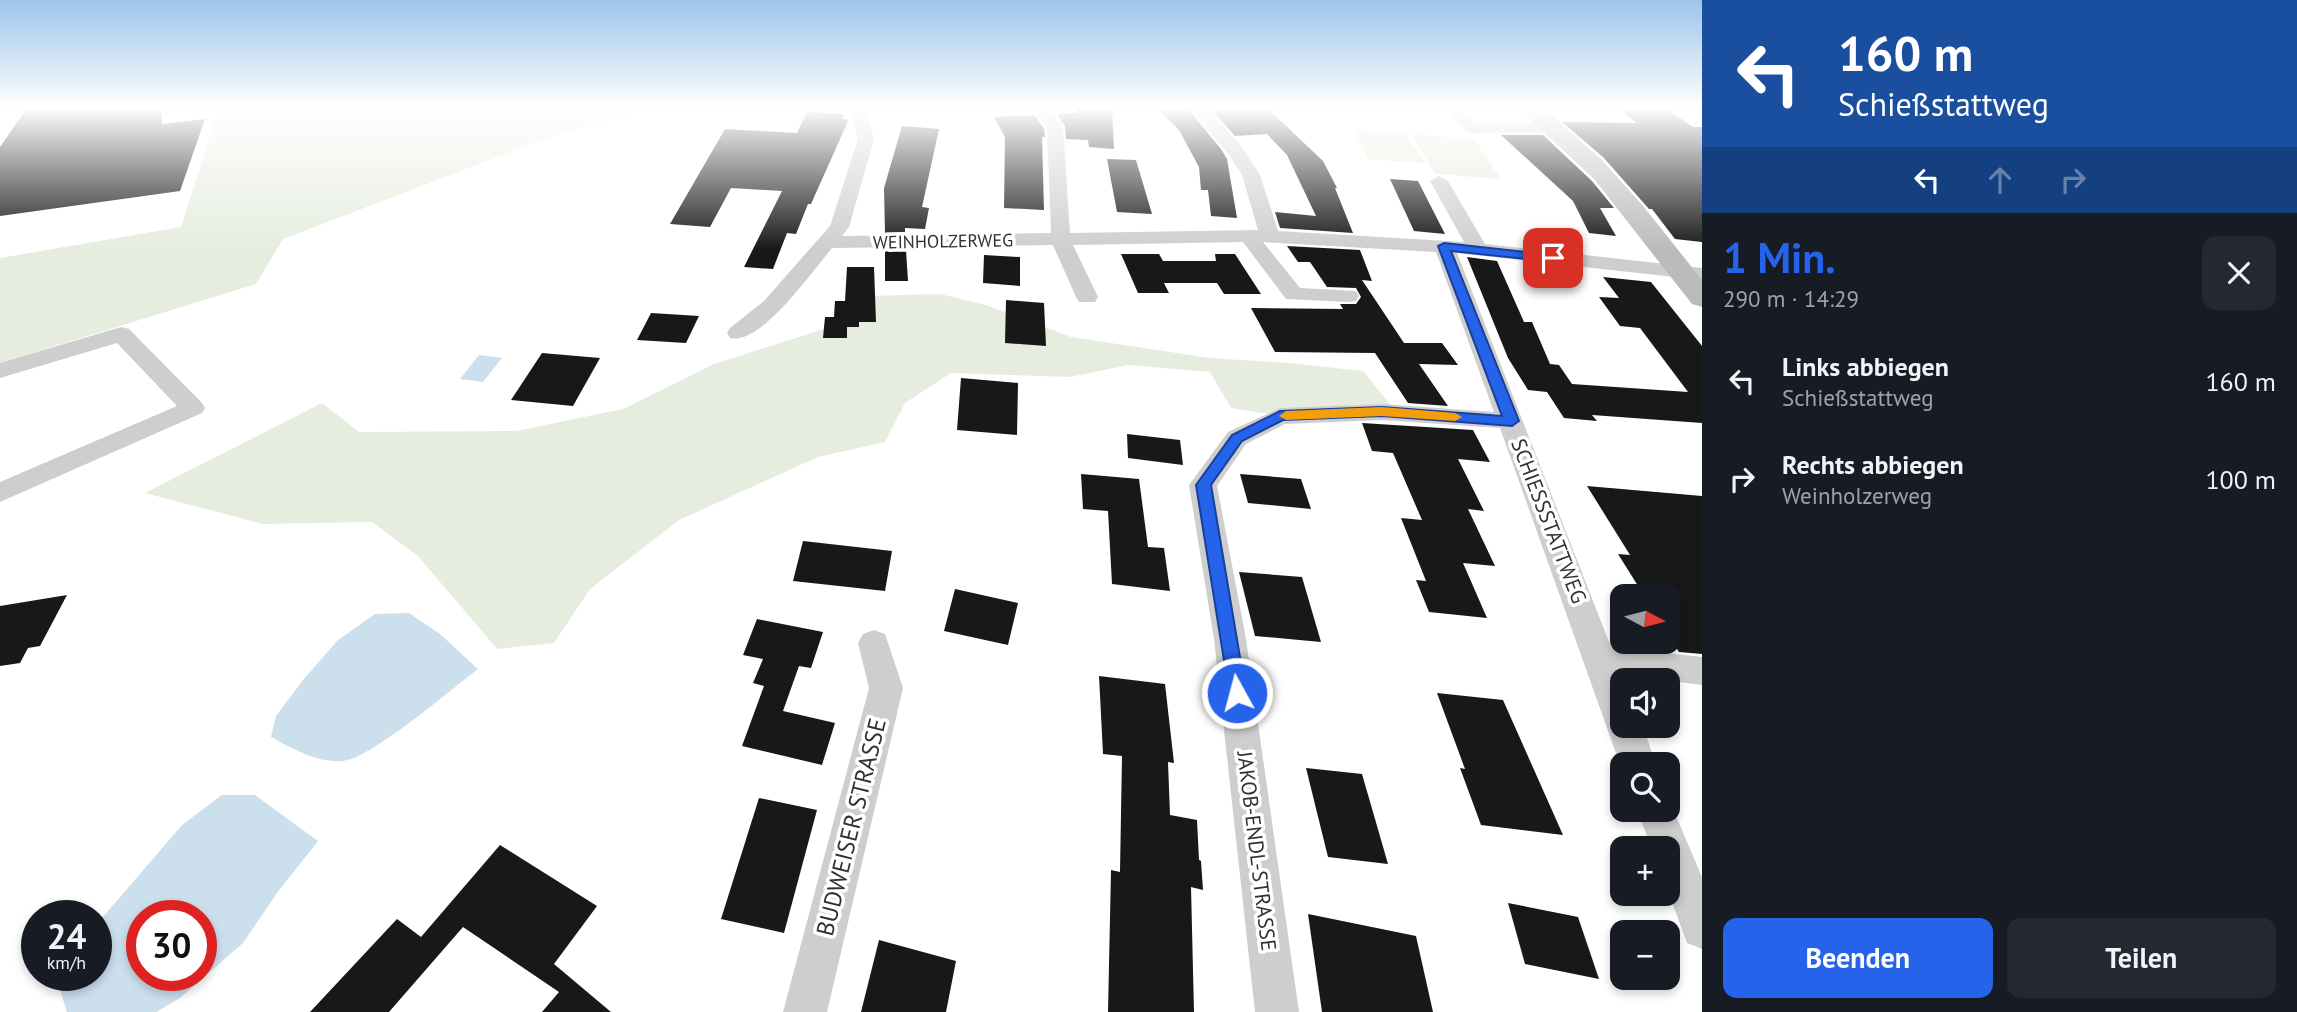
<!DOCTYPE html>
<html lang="de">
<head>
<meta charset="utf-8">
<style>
  body { margin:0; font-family:"PT Sans",sans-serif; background:#242831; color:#f1f3f6; height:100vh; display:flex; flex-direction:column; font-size:26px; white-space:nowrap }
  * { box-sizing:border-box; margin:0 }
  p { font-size:23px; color:#9ea1a6 }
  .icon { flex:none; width:38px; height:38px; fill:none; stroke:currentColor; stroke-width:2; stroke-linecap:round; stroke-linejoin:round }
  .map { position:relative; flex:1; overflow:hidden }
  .drawer { display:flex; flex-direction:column; background:#171b24; width:595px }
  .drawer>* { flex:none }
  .top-card { background:#1a4fa0; color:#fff; overflow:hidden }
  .needle { width:46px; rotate:97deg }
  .tools { position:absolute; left:1610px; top:584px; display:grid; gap:14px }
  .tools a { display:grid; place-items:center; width:70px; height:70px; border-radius:14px; background:#171b24; box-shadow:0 4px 10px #0003; font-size:35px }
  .speed { position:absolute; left:21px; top:900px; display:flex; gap:14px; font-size:35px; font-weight:700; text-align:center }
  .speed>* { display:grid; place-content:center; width:91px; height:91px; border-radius:50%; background:#171b24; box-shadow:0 4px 10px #0003; line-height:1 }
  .speed small { font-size:18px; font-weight:400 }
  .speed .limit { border:10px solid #d22; background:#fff; color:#111 }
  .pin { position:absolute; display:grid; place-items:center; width:60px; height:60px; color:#fff; margin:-30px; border-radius:14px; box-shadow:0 4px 10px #0006 }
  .me { position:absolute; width:77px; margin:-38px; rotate:353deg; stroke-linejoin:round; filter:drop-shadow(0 0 5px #0008) }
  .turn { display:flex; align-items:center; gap:24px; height:147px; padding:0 21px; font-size:32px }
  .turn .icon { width:91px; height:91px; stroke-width:2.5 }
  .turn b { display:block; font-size:49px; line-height:60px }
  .lanes { display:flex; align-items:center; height:66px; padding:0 21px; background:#0003; justify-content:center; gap:35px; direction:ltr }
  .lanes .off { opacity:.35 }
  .round { display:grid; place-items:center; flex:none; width:74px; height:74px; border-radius:14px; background:#242831 }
  .head { display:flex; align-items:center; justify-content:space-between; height:119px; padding:0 21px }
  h1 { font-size:42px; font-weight:800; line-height:52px; color:#2563eb }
  .cta { display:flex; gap:14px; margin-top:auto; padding:14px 21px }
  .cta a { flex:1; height:80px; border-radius:14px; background:#2563eb; color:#fff; font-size:28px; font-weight:800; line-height:80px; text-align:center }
  .cta a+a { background:#242831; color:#f1f3f6 }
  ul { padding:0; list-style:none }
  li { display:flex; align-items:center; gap:21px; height:98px; padding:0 21px }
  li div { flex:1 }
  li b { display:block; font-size:26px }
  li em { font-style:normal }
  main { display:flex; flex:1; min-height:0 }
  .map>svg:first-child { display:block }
</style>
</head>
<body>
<main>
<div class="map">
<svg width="1702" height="1012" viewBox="0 0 1702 1012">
  <rect width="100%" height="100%" fill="#fff"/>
  <g fill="#e6eddf">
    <path d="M219 108H656L557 134 283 239 256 284 0 363V258L181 227Z"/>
    <path d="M1353 130 1406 134 1425 163 1369 159Z"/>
    <path d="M1412 134 1474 139 1501 179 1435 174Z"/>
    <path d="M940 294 986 305 1071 337 1210 358 1289 363 1363 371 1394 409 1270 414 1231 408 1210 372 1128 365 1070 377 951 373 905 403 885 442 818 457 679 520 590 589 554 643 497 649 418 556 372 522 263 524 145 493 322 403 359 432 516 431 623 409 714 364 846 322 867 296Z"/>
  </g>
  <g fill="#cbdfed" fill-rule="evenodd">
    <path d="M479 355 502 358 483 382 460 379Z"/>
    <path d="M409 613 440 634 478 669C453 688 370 759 343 761 317 763 293 749 271 737L276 716 303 680 338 640 375 614Z"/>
    <path d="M222 795H255L318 841 277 893 243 943 180 998 156 1012H67L60 990 68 975H96V925L182 825ZM142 915H201V975H142Z"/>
  </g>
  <g fill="#181818">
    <path d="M27 108H161L162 124 205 119 180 191 0 216V147Z"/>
    <path d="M1074 108H1112L1114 149 1089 147 1088 140 1066 139 1065 126 1057 114 1077 113Z"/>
    <path d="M1157 108H1187L1221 149 1227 159 1237 218 1211 216 1208 190H1201L1199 167 1179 130Z"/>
    <path d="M1210 108H1267L1323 161 1337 188H1335L1353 233 1280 228 1275 212 1316 216 1287 155 1267 134 1235 136Z"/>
    <path d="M1617 108H1665L1693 127H1702V242L1675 239 1652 209H1649L1603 157 1562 122 1637 123Z"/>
    <path d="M807 112 844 114 843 119H849L811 204H808L796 234 787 233 773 269 744 267 782 191 731 188 710 227 670 224 725 129 797 133Z"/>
    <path d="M1035 115 1044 129 1045 137H1042L1044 210 1004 208 1005 137 994 117Z"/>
    <path d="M902 126 939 129 922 207 929 208 925 229 905 228V232L885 233 884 188Z"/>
    <path d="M1501 135H1543L1592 181 1614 208H1600L1616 236 1589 233 1573 201Z"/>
    <path d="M1107 159 1136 160 1152 214 1117 212Z"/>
    <path d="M1390 179 1418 181 1445 234 1414 231Z"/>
    <path d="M1287 246 1360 250 1372 281 1362 280 1404 343H1442L1458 365 1419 364 1448 406 1408 403 1375 353 1275 352 1251 308 1343 309 1340 304H1356L1361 297 1356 288 1327 287 1310 262H1298Z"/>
    <path d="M885 250H906L908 281H885Z"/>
    <path d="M1121 254H1159L1163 261H1216L1215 254H1235L1261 294H1224L1217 283H1164L1169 293H1138Z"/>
    <path d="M984 255 1020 257V286L983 283Z"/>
    <path d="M1467 257 1497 261 1524 322H1532L1550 364 1559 365 1572 384 1688 392 1640 328 1620 326 1599 297 1619 298 1603 277 1651 282 1702 346V423L1592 415 1597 421 1564 418 1547 392 1528 390 1508 358Z"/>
    <path d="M847 267H874L876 322H859V327H847V338H823L825 317H834L835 301H845Z"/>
    <path d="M1006 300 1044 303 1046 346 1005 343Z"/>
    <path d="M651 313 699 316 686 343 637 340Z"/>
    <path d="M542 353 600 358 573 406 511 400Z"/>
    <path d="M961 378 1018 383 1017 435 957 430Z"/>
    <path d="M1362 423 1473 430 1490 462 1458 459 1484 511 1468 509 1495 566 1463 563 1487 618 1429 612 1416 580 1426 581 1401 518 1422 520 1393 453 1372 451Z"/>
    <path d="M1127 434 1180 440 1183 465 1128 458Z"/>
    <path d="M1081 474 1139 479 1148 547 1164 548 1170 591 1112 584 1108 511 1083 509Z"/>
    <path d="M1240 474 1301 479 1311 509 1248 503Z"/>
    <path d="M1587 486 1702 496V654L1679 652 1668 634V597H1645L1618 554 1630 555Z"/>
    <path d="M803 541 892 551 885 591 793 581Z"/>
    <path d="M1239 572 1302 577 1321 642 1255 636Z"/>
    <path d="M955 589 1018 603 1008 645 944 631Z"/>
    <path d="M67 595 40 646 28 648 20 663 0 666V606Z"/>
    <path d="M757 619 823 632 811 668 799 666 783 711 835 723 822 765 742 746 764 686 753 683 763 659 743 655Z"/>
    <path d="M1099 676 1165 684 1174 763 1168 762 1170 815 1197 820 1199 860 1201 861 1203 890 1191 887 1194 1012H1108L1111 870 1120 872 1122 756 1103 754Z"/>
    <path d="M1437 693 1503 700 1563 835 1481 825 1460 768 1465 769Z"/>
    <path d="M1306 768 1362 774 1388 864 1328 857Z"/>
    <path d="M759 798 817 810 784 933 721 919Z"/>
    <path d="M500 845 597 906 554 964 611 1012H542L559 992 463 927 389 1012H310L397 919 421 937Z"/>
    <path d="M1508 903 1578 917 1599 979 1525 964Z"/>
    <path d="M1308 914 1416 936 1433 1012H1322Z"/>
    <path d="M879 940 956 961 946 1012H861Z"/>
  </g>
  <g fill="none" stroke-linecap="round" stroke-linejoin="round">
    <g fill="#cecece" fill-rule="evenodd">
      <path d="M850 108H866L874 139 849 227 842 236 1051 233 1047 128 1033 108H1049L1063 128 1070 233 1258 230 1242 175 1228 153 1189 108H1206L1241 146 1260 175 1278 231 1464 242 1430 181 1439 176 1448 181 1485 244 1702 268V280L1457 253 1611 647 1702 657V685L1622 675 1624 681 1622 726H1643L1656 765H1622V770L1500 428 1382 420 1285 424 1246 444 1217 486 1246 639 1299 1012H1255L1214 639 1189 485 1228 432 1280 408 1382 404 1494 412 1436 252 1263 242 1300 288 1356 291 1359 296 1356 301 1348 302 1286 299 1243 242 1073 245 1098 297 1095 302H1079L1076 297 1053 245 832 248C813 270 761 346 730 338L727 333 730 328 764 301 830 226 858 139Z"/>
      <path d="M1441 108H1459L1477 123 1555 122 1563 127 1555 132 1473 133 1467 131Z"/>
      <path d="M121 327 129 329 202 403 205 408 202 413 0 502V482L177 406 117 343 0 378V363Z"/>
      <path d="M874 630 885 634 903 688 827 1012H783L869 688 858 643 863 634Z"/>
      <path d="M1668 797 1702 877V949L1687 943 1668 891V849H1652L1637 810H1668Z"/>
    </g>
    <path fill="#bbb" fill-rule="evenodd" d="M1518 108H1543L1601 159 1644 207 1702 280V307L1692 304 1594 179Z"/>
  </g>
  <linearGradient id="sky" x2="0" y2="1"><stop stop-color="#9cc5ea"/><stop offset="0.43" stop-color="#fff"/><stop offset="1" stop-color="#fff" stop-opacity="0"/></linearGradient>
  <rect width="1702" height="250" fill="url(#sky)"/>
  <path fill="#2563eb" stroke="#184099" stroke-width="2" d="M1444 243 1553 255 1559 258 1553 262 1451 251 1519 421 1512 426 1382 416 1283 420 1242 441 1211 485 1246 693 1244 698 1237 701 1230 698 1196 485 1232 435 1280 411 1382 407 1502 416 1438 246Z"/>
  <path fill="#f59e0b" d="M1382 407 1455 413 1462 417 1455 421 1382 416 1286 420 1279 416 1286 411Z"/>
  <g text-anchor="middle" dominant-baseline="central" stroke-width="7" stroke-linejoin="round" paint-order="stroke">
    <g font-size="18" fill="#313131" stroke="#fff">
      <text transform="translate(943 241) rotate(-1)">WEINHOLZERWEG</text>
    </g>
    <g font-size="21" fill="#313131" stroke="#fff">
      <text transform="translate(1549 521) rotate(69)">SCHIESSSTATTWEG</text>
      <text transform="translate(1257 851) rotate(83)">JAKOB-ENDL-STRASSE</text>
    </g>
    <g font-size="24" fill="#313131" stroke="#fff">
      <text transform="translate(851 827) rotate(-76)">BUDWEISER STRASSE</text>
    </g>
  </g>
</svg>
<div class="tools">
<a><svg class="needle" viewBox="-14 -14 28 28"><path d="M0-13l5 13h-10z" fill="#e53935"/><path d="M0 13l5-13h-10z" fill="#9ea1a6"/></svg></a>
<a><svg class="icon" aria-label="sound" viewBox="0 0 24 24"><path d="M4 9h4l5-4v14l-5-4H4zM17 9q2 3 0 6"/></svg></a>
<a><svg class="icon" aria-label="search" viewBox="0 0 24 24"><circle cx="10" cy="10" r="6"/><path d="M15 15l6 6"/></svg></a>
<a>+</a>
<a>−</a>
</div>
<div class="speed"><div>24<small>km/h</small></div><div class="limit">30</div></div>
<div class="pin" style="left:1553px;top:258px;background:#d93025"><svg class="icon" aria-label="arrive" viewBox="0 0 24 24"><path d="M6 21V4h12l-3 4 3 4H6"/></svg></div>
<svg class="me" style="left:1237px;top:693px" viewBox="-20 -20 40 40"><circle r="17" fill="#2563eb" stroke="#fff" stroke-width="3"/><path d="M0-11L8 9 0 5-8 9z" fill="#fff"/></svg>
</div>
<section class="drawer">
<div class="top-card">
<div class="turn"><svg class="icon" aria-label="left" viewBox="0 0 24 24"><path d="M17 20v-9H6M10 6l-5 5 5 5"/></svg><div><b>160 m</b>Schießstattweg</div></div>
<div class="lanes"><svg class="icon" aria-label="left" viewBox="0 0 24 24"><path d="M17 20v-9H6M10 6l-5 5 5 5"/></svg><svg class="icon off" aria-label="ahead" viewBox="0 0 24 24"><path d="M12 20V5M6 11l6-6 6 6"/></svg><svg class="icon off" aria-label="right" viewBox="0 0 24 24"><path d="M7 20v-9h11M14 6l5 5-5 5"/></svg></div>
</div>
<div class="head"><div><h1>1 Min.</h1><p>290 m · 14:29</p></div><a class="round"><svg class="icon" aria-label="close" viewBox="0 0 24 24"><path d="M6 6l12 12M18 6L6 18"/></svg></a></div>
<ul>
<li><svg class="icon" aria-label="left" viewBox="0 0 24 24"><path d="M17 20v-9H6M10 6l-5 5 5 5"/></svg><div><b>Links abbiegen</b><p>Schießstattweg</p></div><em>160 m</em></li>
<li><svg class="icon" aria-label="right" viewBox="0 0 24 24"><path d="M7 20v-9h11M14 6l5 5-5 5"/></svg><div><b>Rechts abbiegen</b><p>Weinholzerweg</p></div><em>100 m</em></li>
</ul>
<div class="cta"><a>Beenden</a><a>Teilen</a></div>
</section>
</main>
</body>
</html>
